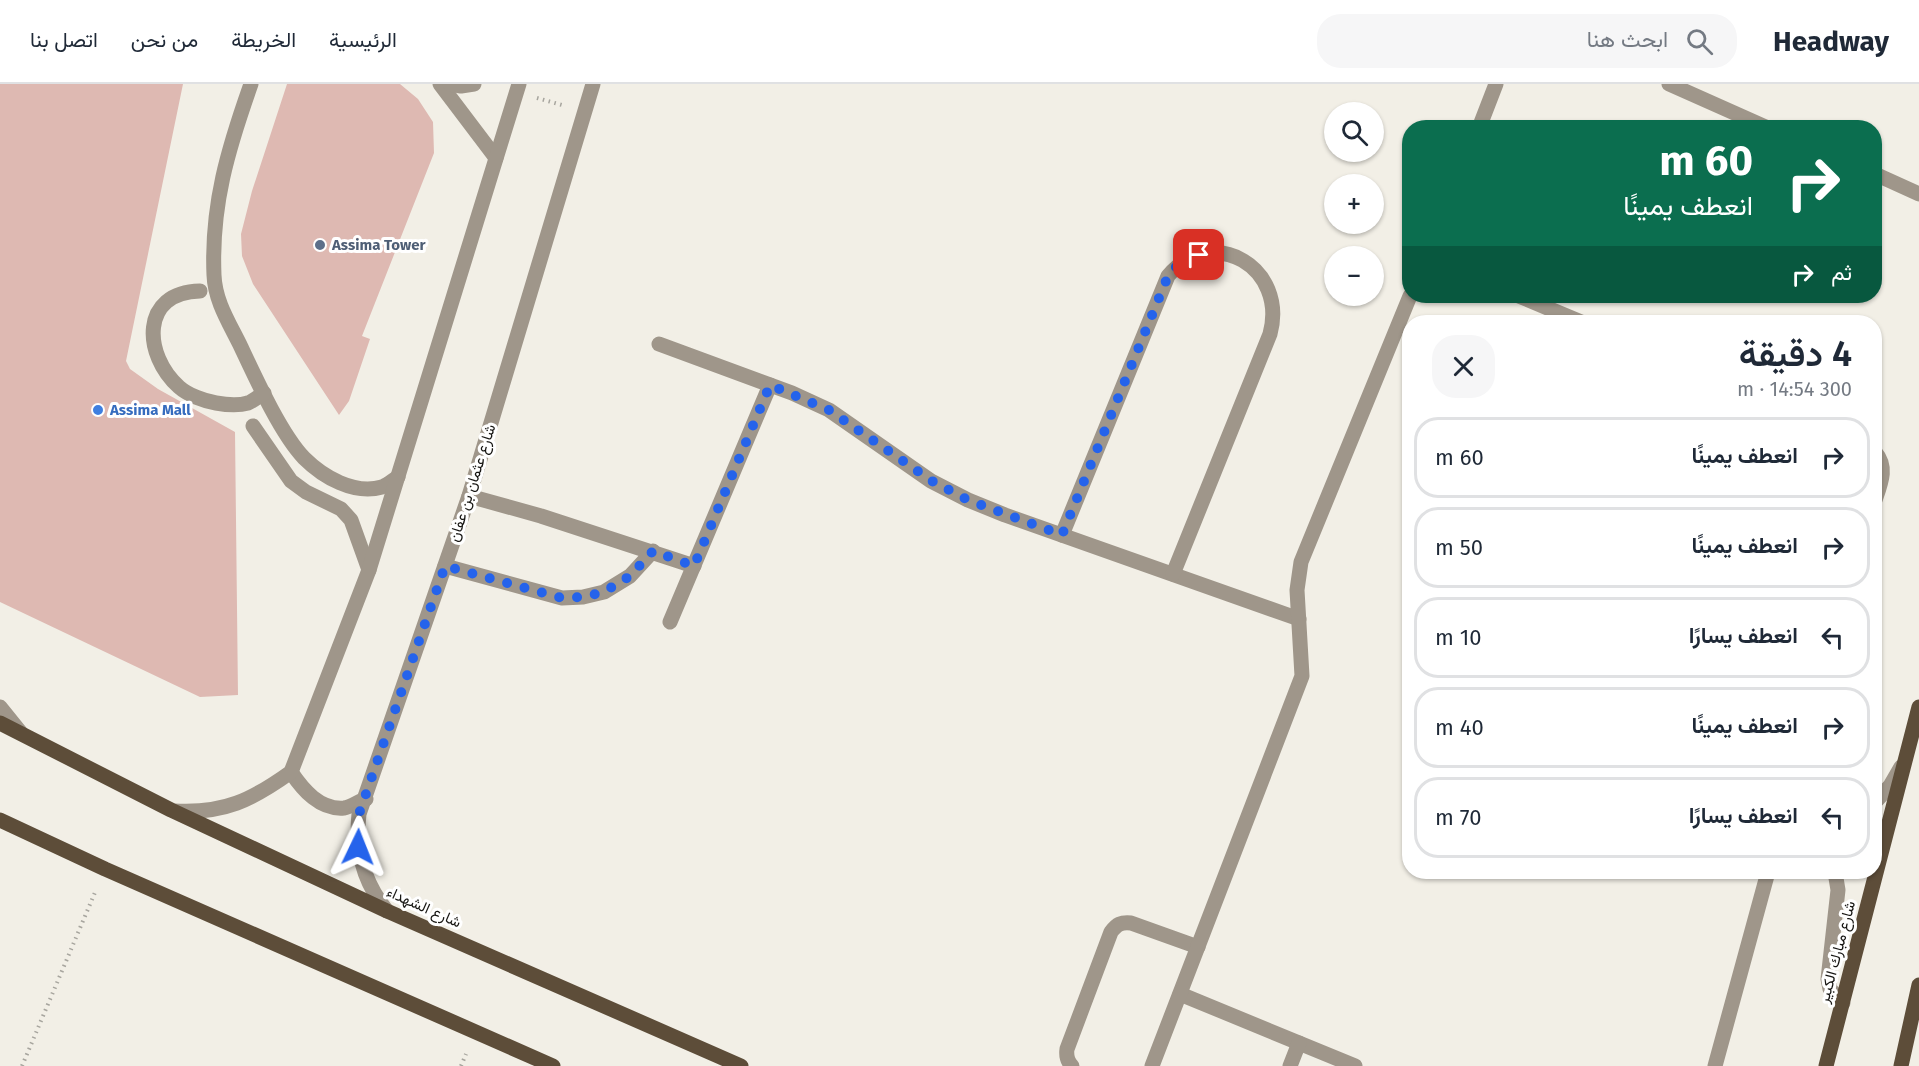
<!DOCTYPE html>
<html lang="ar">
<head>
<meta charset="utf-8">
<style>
  body { margin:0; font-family:"Fira Sans",Vazirmatn,sans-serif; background:#f6f6f7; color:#1f2937; direction:rtl; height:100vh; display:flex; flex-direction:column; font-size:22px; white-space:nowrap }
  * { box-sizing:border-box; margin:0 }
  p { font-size:20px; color:#747a83 }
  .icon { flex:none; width:33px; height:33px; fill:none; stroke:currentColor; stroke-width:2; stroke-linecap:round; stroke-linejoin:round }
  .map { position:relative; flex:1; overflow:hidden; direction:ltr }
  .details { position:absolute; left:1402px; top:231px; width:480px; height:564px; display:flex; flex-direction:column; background:#fff; border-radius:24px; box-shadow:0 2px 4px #0004; direction:rtl }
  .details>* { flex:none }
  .top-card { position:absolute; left:1402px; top:36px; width:480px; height:183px; border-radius:24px; box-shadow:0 2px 4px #0004; direction:rtl; background:#0b6e4f; color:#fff; overflow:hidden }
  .fabs { position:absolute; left:1324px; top:18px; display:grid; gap:12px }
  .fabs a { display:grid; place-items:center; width:60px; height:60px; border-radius:50%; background:#fff; box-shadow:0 2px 4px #0004; font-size:30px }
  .pin { position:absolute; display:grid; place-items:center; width:51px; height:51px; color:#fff; margin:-26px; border-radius:12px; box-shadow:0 3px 9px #0006 }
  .me { position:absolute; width:66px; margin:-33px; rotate:2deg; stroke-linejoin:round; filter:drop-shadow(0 0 4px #0008) }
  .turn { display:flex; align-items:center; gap:21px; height:126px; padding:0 30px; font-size:27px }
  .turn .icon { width:78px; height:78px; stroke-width:2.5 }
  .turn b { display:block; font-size:42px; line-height:51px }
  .then { display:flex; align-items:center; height:57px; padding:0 30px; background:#0003; gap:12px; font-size:22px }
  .round { display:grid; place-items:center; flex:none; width:63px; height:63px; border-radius:24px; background:#f6f6f7 }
  .overview { display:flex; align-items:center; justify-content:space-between; height:102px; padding:0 30px }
  h1 { font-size:36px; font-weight:600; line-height:45px }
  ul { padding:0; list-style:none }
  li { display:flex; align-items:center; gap:18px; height:81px; margin:0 12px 9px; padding:0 18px; border:3px solid #e0e1e3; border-radius:24px }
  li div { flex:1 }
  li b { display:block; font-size:22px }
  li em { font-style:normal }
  header { display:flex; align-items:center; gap:36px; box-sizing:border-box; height:84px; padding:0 30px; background:#fff; border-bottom:2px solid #e0e1e3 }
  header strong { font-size:28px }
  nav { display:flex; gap:33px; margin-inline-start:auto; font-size:21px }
  .search { width:420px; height:54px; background:#f6f6f7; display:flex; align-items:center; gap:15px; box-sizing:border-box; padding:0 21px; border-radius:24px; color:#747a83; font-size:22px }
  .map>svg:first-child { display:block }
</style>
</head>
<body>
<header>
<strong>Headway</strong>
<div class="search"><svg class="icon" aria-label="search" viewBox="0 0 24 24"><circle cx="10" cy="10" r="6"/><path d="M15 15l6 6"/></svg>ابحث هنا</div>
<nav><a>الرئيسية</a><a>الخريطة</a><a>من نحن</a><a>اتصل بنا</a></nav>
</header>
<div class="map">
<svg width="1919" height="982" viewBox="0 0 1919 982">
  <rect width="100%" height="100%" fill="#f2efe6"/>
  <g fill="#deb9b2">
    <path d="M0 0H183L126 277 130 285 158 305 235 348 238 611 200 613 0 518Z"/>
    <path d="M287 0H400L418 15 433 38 434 69 362 252 370 255 349 317 339 331 253 200 242 172 241 150 252 107Z"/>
  </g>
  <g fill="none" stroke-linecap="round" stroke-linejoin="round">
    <g stroke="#a7a59e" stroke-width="4" stroke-dasharray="1.5 4.5" stroke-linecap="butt">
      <path d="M537 14 562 21"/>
      <path d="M22 982 96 806"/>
      <path d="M461 982 466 970"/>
    </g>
    <g stroke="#9f968a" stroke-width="15">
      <path d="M251 0C228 65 211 121 214 191 215 218 230 240 241 263 256 295 281 350 304 374 323 393 354 411 382 403 388 401 393 396 398 393"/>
      <path d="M440 0 496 74"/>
      <path d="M450 0 461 2 474 0"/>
      <path d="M1669 0 1768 44"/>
      <path d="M1479 44 1496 0"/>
      <path d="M1875 90 1919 110"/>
      <path d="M200 207C140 208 143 271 179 303 188 311 204 317 216 319 227 321 238 322 248 319 253 317 259 312 264 309"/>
      <path d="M1519 212 1581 238"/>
      <path d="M659 260 792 309 829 326 931 397 968 416 1005 431 1299 535"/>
      <path d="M253 342 291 397 306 408 341 425 351 436 369 486"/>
      <path d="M1875 368C1888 383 1881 399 1875 416"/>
      <path d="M469 412 541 432 694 482"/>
      <path d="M1062 451 1168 192C1213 139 1288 184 1270 250L1173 490"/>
      <path d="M445 482 562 514 583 513 604 508 630 492 653 467"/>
      <path d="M670 538 770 301"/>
      <path d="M0 623 21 649"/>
      <path d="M291 688C303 706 320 726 344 724 351 723 359 717 366 715"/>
      <path d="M1875 718 1890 702 1901 683"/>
      <path d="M174 727C224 730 252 716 291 688L369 486 519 0"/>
      <path d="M1835 788 1838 806 1828 895 1830 905 1843 919"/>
      <path d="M387 827C364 799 355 766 359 730L469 412 593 0"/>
      <path d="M1180 910 1355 982"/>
      <path d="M1072 982C1067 977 1066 972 1067 965L1111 848C1117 840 1121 838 1131 839L1198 863"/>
      <path d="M1152 982 1302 592 1297 506 1301 478 1410 212"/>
      <path d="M1290 982 1299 959"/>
      <path d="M1715 982 1768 788"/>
    </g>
    <g stroke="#5d4d39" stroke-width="15">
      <path d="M0 639 171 726 387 827 741 982"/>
      <path d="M0 736 105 785 553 982"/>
      <path d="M1826 982 1919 623"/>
      <path d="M1901 982 1919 901"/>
    </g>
  </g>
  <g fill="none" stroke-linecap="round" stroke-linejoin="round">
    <path stroke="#2563eb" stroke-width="10" stroke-dasharray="0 18" d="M358 763 357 747 359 730 445 482 562 514 583 513 604 508 630 492 653 467 694 482 770 301 829 326 932 397 968 416 1062 451 1168 192 1176 183 1199 171"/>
  </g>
  <circle fill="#5c6f8a" stroke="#fff" stroke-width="2" cx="320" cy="161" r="6"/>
  <circle fill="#3f7fe0" stroke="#fff" stroke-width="2" cx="98" cy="326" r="6"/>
  <g text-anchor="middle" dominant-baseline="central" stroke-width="6" stroke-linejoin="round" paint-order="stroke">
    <g font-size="15" font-weight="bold" fill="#4e5e75" stroke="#fff" text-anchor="start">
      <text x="332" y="161">Assima Tower</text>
    </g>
    <g font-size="15" font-weight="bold" fill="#366cbe" stroke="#fff" text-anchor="start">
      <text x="110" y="326">Assima Mall</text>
    </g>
    <g font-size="15" fill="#161512" stroke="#fff">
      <text transform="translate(472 399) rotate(-72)">شارع عثمان بن عفان</text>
      <text transform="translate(424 823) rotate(24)">شارع الشهداء</text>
      <text transform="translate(1837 868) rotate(-75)">شارع مبارك الكبير</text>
    </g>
  </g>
</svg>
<div class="fabs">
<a><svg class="icon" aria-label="search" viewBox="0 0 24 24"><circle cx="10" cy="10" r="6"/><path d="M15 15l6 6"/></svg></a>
<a>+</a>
<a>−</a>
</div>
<div class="pin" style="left:1199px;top:171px;background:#d93025"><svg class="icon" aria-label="arrive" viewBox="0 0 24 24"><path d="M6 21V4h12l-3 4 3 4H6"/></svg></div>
<svg class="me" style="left:358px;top:763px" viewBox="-20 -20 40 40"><path d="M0-17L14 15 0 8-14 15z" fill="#2563eb" stroke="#fff" stroke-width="4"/></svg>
<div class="top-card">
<div class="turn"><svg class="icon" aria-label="right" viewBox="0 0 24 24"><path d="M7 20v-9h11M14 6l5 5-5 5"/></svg><div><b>60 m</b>انعطف يمينًا</div></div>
<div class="then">ثم<svg class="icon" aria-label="right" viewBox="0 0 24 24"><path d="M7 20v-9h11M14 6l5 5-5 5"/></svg></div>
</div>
<section class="details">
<div class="overview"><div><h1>4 دقيقة</h1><p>300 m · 14:54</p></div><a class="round"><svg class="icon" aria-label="close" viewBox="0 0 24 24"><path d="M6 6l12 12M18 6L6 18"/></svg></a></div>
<ul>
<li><svg class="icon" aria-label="right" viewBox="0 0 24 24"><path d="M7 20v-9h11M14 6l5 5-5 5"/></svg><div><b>انعطف يمينًا</b></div><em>60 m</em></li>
<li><svg class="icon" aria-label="right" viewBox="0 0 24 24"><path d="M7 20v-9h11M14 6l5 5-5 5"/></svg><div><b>انعطف يمينًا</b></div><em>50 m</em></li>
<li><svg class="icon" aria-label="left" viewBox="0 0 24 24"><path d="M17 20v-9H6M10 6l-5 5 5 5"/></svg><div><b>انعطف يسارًا</b></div><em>10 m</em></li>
<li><svg class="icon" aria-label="right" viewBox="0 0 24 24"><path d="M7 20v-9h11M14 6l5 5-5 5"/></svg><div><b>انعطف يمينًا</b></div><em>40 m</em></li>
<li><svg class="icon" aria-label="left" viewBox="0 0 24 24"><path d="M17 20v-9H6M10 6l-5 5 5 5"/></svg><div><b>انعطف يسارًا</b></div><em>70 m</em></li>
</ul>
</section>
</div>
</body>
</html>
